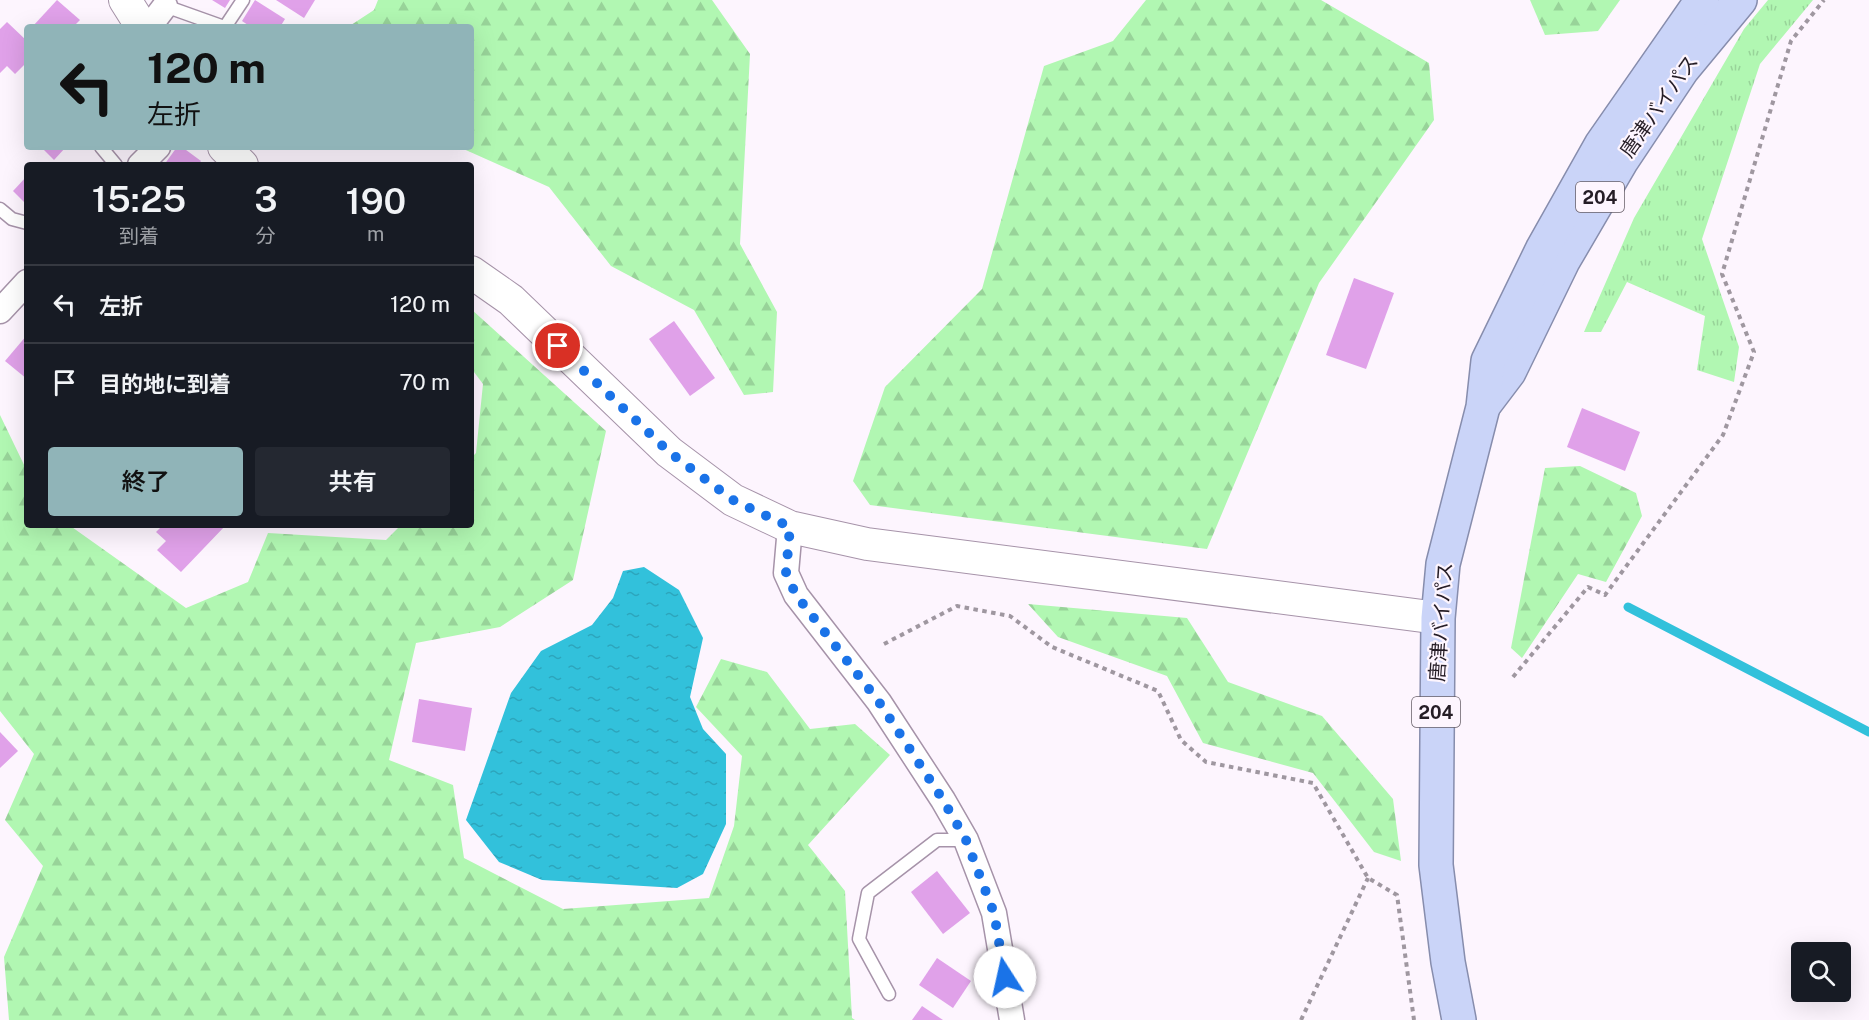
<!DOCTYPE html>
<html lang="ja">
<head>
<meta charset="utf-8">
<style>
  body { margin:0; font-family:"Public Sans","Noto Sans JP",sans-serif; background:#242831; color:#f1f3f6; height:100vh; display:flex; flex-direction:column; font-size:22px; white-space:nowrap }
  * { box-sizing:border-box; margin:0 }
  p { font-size:20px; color:#9ea1a6 }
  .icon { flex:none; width:33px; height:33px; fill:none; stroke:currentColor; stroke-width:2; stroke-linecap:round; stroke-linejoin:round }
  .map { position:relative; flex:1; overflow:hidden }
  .details { position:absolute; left:24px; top:162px; width:450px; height:366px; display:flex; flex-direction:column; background:#171b24; border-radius:6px; box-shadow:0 6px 24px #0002 }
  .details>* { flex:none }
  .top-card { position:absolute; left:24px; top:24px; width:450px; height:126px; border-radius:6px; box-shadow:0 6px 24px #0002; background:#90b4b8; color:#111; overflow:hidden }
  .tools { position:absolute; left:1791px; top:942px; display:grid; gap:12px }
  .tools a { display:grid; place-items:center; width:60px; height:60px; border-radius:6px; background:#171b24; box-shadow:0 6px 24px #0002; font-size:30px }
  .pin { position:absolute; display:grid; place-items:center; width:51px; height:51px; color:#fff; margin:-26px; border:3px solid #fff; border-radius:50%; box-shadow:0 2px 6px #0007 }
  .me { position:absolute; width:66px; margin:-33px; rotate:350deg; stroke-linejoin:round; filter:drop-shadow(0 0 4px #0008) }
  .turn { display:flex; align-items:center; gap:21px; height:126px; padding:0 24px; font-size:27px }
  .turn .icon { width:78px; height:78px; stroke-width:2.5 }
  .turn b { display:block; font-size:42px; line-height:51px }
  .eta { display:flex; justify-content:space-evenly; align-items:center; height:102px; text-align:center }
  .eta b { font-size:36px; font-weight:600; line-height:42px }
  .button { display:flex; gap:12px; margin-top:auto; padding:12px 24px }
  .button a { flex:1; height:69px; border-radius:6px; background:#90b4b8; color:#111; font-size:24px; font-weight:600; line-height:69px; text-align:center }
  .button a+a { background:#242831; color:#f1f3f6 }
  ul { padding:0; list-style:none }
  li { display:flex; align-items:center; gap:18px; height:78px; padding:0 24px; border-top:2px solid #363941 }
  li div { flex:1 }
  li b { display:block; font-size:22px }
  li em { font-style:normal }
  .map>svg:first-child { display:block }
</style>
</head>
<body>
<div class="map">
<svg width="1869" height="1020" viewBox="0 0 1869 1020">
  <defs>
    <pattern id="grass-tufts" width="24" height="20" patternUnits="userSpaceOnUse" patternTransform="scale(1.5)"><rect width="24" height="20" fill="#b1f7b2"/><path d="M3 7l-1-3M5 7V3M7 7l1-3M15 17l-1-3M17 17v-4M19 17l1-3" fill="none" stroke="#98d399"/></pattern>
    <pattern id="forest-firs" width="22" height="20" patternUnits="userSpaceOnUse" patternTransform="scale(1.5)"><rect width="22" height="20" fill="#b1f7b2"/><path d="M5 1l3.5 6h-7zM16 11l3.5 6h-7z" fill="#98d399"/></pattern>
    <pattern id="water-ripples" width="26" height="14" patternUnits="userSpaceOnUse" patternTransform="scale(1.5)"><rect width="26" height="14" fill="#32c1db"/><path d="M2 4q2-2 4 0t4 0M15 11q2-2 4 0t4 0" fill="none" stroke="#2ca5bc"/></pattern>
  </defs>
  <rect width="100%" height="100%" fill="#fdf5fe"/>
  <path fill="url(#grass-tufts)" d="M1768 0H1813L1760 64 1702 239 1739 347 1734 382 1697 370 1705 316 1627 282 1601 332H1584L1634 218 1744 29Z"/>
  <g fill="url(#forest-firs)">
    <path d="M378 0H712L750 54 740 244 777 312 773 392 744 395 694 310 611 266 549 187 459 147H471V27H348L374 10Z"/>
    <path d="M1146 0H1321L1429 63 1434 120 1319 283 1207 549 870 505 853 481 885 387 982 289 1044 66 1113 41Z"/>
    <path d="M1530 0H1620L1598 31 1545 35Z"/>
    <path d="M471 309 606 431 573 580 500 627 416 643 389 760 453 785 464 858 563 909 709 898 734 826 742 756 696 707 721 659 767 672 810 729 855 724 890 755 808 845 845 891 852 1018 855 1020H9L4 957 43 866 5 820 34 754 0 711V415L27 471V525H69L186 608 248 582 268 533 386 540 401 525H471V458L476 453 483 384 471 368Z"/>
    <path d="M1580 466 1636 493 1642 516 1606 582 1578 574 1522 658 1511 648 1545 468Z"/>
    <path d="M1028 604 1187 618 1228 682 1322 716 1393 799 1401 861 1374 852 1313 773 1203 743 1167 676 1058 637Z"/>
  </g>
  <path fill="url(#water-ripples)" d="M644 567 679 590 703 638 690 697 703 729 726 754V824L703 874 677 888 542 880 499 862 466 820 511 693 541 651 592 625 613 598 623 571Z"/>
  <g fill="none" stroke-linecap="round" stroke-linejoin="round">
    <path stroke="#32c1db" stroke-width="9" d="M1628 607 1869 732"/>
  </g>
  <g fill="#e0a1e9">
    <path d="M57 0 80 20 73 27H34L33 26Z"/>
    <path d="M212 0H230L225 8Z"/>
    <path d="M255 0 285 19 280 27H251L242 21Z"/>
    <path d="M276 0H315L304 18Z"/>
    <path d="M7 22 27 41V62L15 74 7 66 0 73V29Z"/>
    <path d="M41 147H66L54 160Z"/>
    <path d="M177 147H182L201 161 198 165H164Z"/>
    <path d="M27 176V205L13 191Z"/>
    <path d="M1354 278 1394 293 1366 369 1326 355Z"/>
    <path d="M674 321 715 378 690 396 649 339Z"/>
    <path d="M27 335V379L5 361Z"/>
    <path d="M1582 408 1640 432 1625 471 1567 447Z"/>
    <path d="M163 525H226L181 572 157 550 166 541 156 532Z"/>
    <path d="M419 699 472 708 465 751 412 742Z"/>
    <path d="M0 732 18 751 0 768Z"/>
    <path d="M937 871 970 913 943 934 911 892Z"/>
    <path d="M937 958 971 981 953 1008 919 985Z"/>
    <path d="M922 1006 943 1020H912Z"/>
  </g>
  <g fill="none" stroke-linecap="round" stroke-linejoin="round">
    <g stroke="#a693a9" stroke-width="15">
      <g id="service">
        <path d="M165 6 224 27"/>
        <path d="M225 27 243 0"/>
        <path d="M101 147 116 165"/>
        <path d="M0 209 12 219 27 223"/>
        <path d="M889 994 859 939 868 893 937 840H966"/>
      </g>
    </g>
    <g stroke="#a693a9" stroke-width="27">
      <g id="minor">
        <path d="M149 27 165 6"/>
        <path d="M140 165 158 147"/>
        <path d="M0 311 27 282"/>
        <path d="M790 527 786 573 796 595 879 702 943 800 966 840 994 913 1012 1020"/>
      </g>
    </g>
    <g stroke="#a693a9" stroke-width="34">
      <g id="tertiary">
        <path d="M125 0 142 27"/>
        <path d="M224 147 242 165"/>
        <path d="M471 272 511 300 669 452 733 500 790 527 867 544 1438 618"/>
      </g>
    </g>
    <g stroke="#878dad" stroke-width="36">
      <g id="trunk">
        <path d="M1484 405 1509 372 1563 261 1622 160 1682 70 1740 0"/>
        <path d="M1459 1020 1448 962 1436 865 1438 618 1443 564 1483 407 1488 361 1543 248 1601 145 1702 0"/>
      </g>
    </g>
    <g stroke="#9f97a0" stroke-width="4" stroke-dasharray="4.5 4.5" stroke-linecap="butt">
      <path d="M884 644 957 606 1010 616 1052 647 1158 691 1181 740 1206 762 1313 783 1368 878 1397 895 1414 1020"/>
      <path d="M1513 677 1588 587 1605 595 1723 435 1754 352 1722 274 1791 41 1824 0"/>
      <path d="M1301 1020 1368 878"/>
    </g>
    <use href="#service" stroke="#fff" stroke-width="12"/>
    <use href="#minor" stroke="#fff" stroke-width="24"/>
    <use href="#tertiary" stroke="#fff" stroke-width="32"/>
    <use href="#trunk" stroke="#cad4f8" stroke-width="33"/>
  </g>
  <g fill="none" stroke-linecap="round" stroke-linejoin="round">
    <path stroke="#1a73e8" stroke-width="10" stroke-dasharray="0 18" d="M558 346 669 452 733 500 790 527 786 573 796 595 879 702 943 800 966 840 994 913 1005 977"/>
  </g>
  <g text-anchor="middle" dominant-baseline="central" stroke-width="4.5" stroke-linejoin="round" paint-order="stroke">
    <g fill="#fdf5fe" stroke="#665e67" stroke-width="1.5">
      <rect x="1576" y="182" width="48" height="30" rx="4.5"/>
      <rect x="1412" y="697" width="48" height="30" rx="4.5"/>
    </g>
    <g font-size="18" font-weight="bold" fill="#251d26">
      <text x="1600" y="197">204</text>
      <text x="1436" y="712">204</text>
    </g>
    <g font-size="20" fill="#251d26" stroke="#fdf5fe">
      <text transform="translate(1659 106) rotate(-55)">唐津バイパス</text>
      <text transform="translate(1441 622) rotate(-86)">唐津バイパス</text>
    </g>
  </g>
</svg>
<div class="tools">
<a><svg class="icon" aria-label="search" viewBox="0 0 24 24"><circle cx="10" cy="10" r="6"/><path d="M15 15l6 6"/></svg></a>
</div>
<div class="pin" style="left:558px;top:346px;background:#d93025"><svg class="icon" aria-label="arrive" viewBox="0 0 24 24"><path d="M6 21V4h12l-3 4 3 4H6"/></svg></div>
<svg class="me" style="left:1005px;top:977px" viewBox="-20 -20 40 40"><circle r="19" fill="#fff"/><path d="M0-13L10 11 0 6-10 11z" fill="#1a73e8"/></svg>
<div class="top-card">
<div class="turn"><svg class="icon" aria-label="left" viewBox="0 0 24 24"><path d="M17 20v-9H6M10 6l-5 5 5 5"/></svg><div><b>120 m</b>左折</div></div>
</div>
<section class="details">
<div class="eta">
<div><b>15:25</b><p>到着</p></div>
<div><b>3</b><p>分</p></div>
<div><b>190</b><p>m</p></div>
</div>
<ul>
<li><svg class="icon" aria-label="left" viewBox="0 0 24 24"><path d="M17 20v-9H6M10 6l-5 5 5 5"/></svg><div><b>左折</b></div><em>120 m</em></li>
<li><svg class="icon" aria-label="arrive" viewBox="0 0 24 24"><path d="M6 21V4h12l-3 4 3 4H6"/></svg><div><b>目的地に到着</b></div><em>70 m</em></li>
</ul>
<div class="button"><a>終了</a><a>共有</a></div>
</section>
</div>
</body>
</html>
